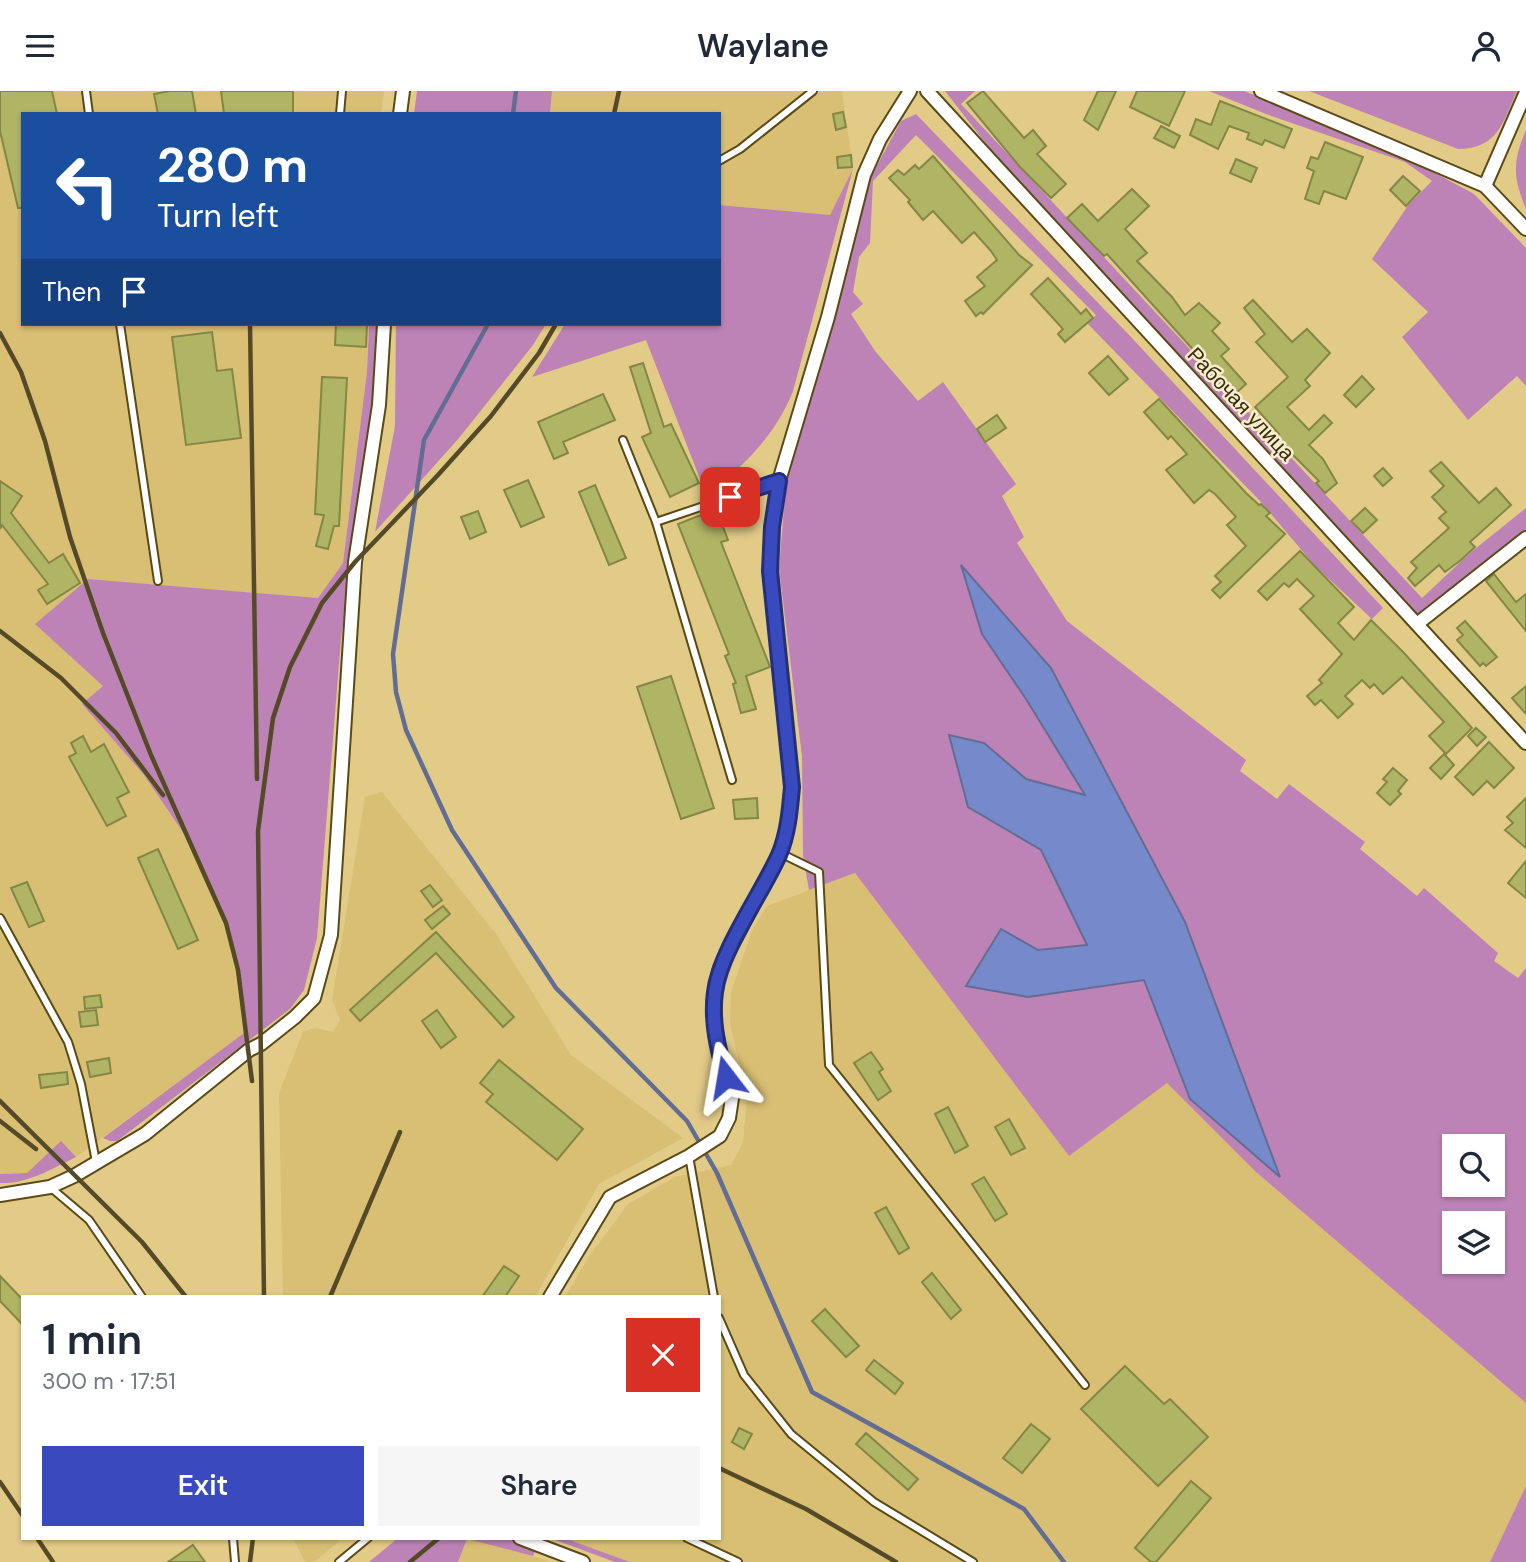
<!DOCTYPE html>
<html lang="en">
<head>
<meta charset="utf-8">
<style>
  body { margin:0; font-family:"DM Sans",sans-serif; background:#f6f6f7; color:#1f2937; height:100vh; display:flex; flex-direction:column; font-size:26px; white-space:nowrap }
  * { box-sizing:border-box; margin:0 }
  p { font-size:23px; color:#747a83 }
  .icon { flex:none; width:38px; height:38px; fill:none; stroke:currentColor; stroke-width:2; stroke-linecap:round; stroke-linejoin:round }
  .map { position:relative; flex:1; overflow:hidden }
  .sheet { position:absolute; left:21px; top:1204px; width:700px; height:245px; display:flex; flex-direction:column; background:#fff; border-radius:0px; box-shadow:0 2px 5px #0004 }
  .sheet>* { flex:none }
  .hud { position:absolute; left:21px; top:21px; width:700px; height:214px; border-radius:0px; box-shadow:0 2px 5px #0004; background:#1a4fa0; color:#fff; overflow:hidden }
  .controls { position:absolute; left:1442px; top:1043px; display:grid; gap:14px }
  .controls a { display:grid; place-items:center; width:63px; height:63px; border-radius:0px; background:#fff; box-shadow:0 2px 5px #0004; font-size:35px }
  .pin { position:absolute; display:grid; place-items:center; width:60px; height:60px; color:#fff; margin:-30px; border-radius:14px; box-shadow:0 4px 10px #0006 }
  .me { position:absolute; width:77px; margin:-38px; rotate:346deg; stroke-linejoin:round; filter:drop-shadow(0 0 5px #0008) }
  .turn { display:flex; align-items:center; gap:24px; height:147px; padding:0 21px; font-size:32px }
  .turn .icon { width:91px; height:91px; stroke-width:2.5 }
  .turn b { display:block; font-size:49px; line-height:60px }
  .then { display:flex; align-items:center; height:66px; padding:0 21px; background:#0003; gap:14px; font-size:26px }
  .round { display:grid; place-items:center; flex:none; width:74px; height:74px; border-radius:0px; background:#f6f6f7 }
  .head { display:flex; align-items:center; justify-content:space-between; height:119px; padding:0 21px }
  h1 { font-size:42px; font-weight:600; line-height:52px }
  .primary-button { display:flex; gap:14px; margin-top:auto; padding:14px 21px }
  .primary-button a { flex:1; height:80px; border-radius:0px; background:#384abd; color:#fff; font-size:28px; font-weight:600; line-height:80px; text-align:center }
  .primary-button a+a { background:#f6f6f7; color:#1f2937 }
  header { display:flex; justify-content:space-between; align-items:center; height:91px; padding:0 21px; background:#fff; font-size:32px; font-weight:600 }
  .map>svg:first-child { display:block }
</style>
</head>
<body>
<header><svg class="icon" aria-label="menu" viewBox="0 0 24 24"><path d="M4 6h16M4 12h16M4 18h16"/></svg>Waylane<svg class="icon" aria-label="person" viewBox="0 0 24 24"><circle cx="12" cy="8" r="4"/><path d="M4 21q1-7 8-7t8 7"/></svg></header>
<div class="map">
<svg width="1526" height="1471" viewBox="0 0 1526 1471">
  <rect width="100%" height="100%" fill="#e2ca87"/>
  <g fill="#d9bf74">
    <path d="M0 0H384L381 23H23V233H369L367 281 343 472 318 507 88 488 103 595 83 613 144 684 197 762 226 835 240 893 244 942 76 1066 60 1051 27 1082 0 1083Z"/>
    <path d="M552 0H842L853 78 830 124 719 114V23H550Z"/>
    <path d="M382 701 496 843 571 964 683 1047 599 1093 535 1206H283L279 1002 303 941 315 937 333 941 340 929 332 909 365 706Z"/>
    <path d="M855 782 1069 1065 1167 991 1256 1081 1526 1312V1395L1490 1471H630L564 1447H719V1206H565L590 1164 628 1113 675 1086 731 1074 743 1052 747 1008 730 932 731 901 752 840 767 815Z"/>
    <path d="M293 1447H343L314 1471H305Z"/>
    <path d="M467 1448 533 1465 550 1471H458Z"/>
  </g>
  <g fill="#bd83b6" fill-rule="evenodd">
    <path d="M417 0H552L550 23H414Z"/>
    <path d="M945 0H975L961 13 1422 507 1470 462 1526 417V438L1417 523 1012 86Z"/>
    <path d="M1209 0H1244L1394 60 1474 103 1526 157V295L1517 285 1468 329 1402 246 1428 221 1372 168 1409 113 1432 90 1405 71 1266 23Z"/>
    <path d="M1309 0H1517C1503 31 1498 58 1458 58Z"/>
    <path d="M916 23 1130 245 1383 517 1372 528 1315 475 1261 411 1088 233 1096 224 916 44 873 90 870 152 859 166 853 201 863 213 851 223 875 260 918 310 943 291 1016 393 1002 405 1024 446 1017 452 1067 530 1246 669 1240 680 1277 708 1289 693 1365 751 1360 758 1417 805 1424 797 1498 862 1494 870 1518 887 1526 877V1312L1256 1081 1167 992 1069 1065 855 782 809 799 803 765 802 665 779 478 787 381 867 93 901 30ZM982 543 1051 577 1185 831 1279 1085 1190 1008 1144 889 1028 906 1038 859 1087 855 1041 759 968 716 984 652 1026 688 1085 705 1026 608ZM1454 1055H1493V1094H1454ZM1454 1132H1493V1171H1454Z"/>
    <path d="M1526 39V118C1513 86 1512 72 1526 39Z"/>
    <path d="M853 78 793 300C775 346 743 374 707 406L646 249 532 286 565 233H719V114L830 124Z"/>
    <path d="M396 233H546L533 254 459 347 375 441 395 335Z"/>
    <path d="M369 234H378L373 351 352 468 341 548 317 847 304 899 290 918 117 1050H110L103 1047 244 942 240 893 226 835 197 762 144 684 82 613 103 595 35 533 88 488 318 507 343 472 367 281Z"/>
    <path d="M61 1050 76 1066C51 1078 28 1093 0 1092V1083L27 1082Z"/>
    <path d="M1526 1395V1471H1490Z"/>
    <path d="M398 1447H511L536 1458 533 1465 467 1448 458 1471H369Z"/>
    <path d="M550 1447H564L630 1471H615Z"/>
  </g>
  <path fill="#7689cb" stroke="#636d93" stroke-width="2" d="M961 474 1051 577 1185 831 1280 1086 1190 1008 1144 889 1028 906 966 895 1001 838 1038 859 1087 854 1041 759 968 716 949 644 984 652 1026 688 1085 704 1026 608 982 543Z"/>
  <g fill="none" stroke-linecap="round" stroke-linejoin="round">
    <g stroke="#636d93" stroke-width="4.5">
      <path d="M513 23 516 0"/>
      <path d="M488 233 424 349 393 563 396 601 406 639 452 739 556 897 687 1030 717 1082 812 1301 1024 1418 1064 1471"/>
    </g>
  </g>
  <g fill="#b0b465" stroke="#848744" stroke-width="2">
    <path d="M0 0H52L57 23H23V117H18L0 40Z"/>
    <path d="M170 0H192L196 23H158L154 3Z"/>
    <path d="M221 0H293V23H224Z"/>
    <path d="M983 0 1024 47 1033 39 1046 55 1037 63 1066 93 1051 107 1020 76 967 12Z"/>
    <path d="M1098 0H1116L1098 39 1084 29Z"/>
    <path d="M1137 0H1185L1169 35 1130 16Z"/>
    <path d="M1220 10 1292 38 1284 57 1265 49 1262 54 1247 48 1249 42 1229 35 1218 58 1190 44 1196 28 1211 34Z"/>
    <path d="M843 21 846 36 836 39 833 23Z"/>
    <path d="M1161 35 1180 45 1174 57 1154 47Z"/>
    <path d="M1325 51 1363 66 1346 108 1324 100 1319 113 1305 108 1314 80 1307 77 1311 66 1318 68Z"/>
    <path d="M851 64 852 76 838 77 837 66Z"/>
    <path d="M933 65 1019 164 1032 174 983 223 981 221 976 225 965 210 985 195 977 186 997 169 991 160 974 141 962 152 933 120 923 129 908 111 910 109 889 87 898 79 904 84 915 74 919 78Z"/>
    <path d="M1236 68 1257 77 1251 91 1230 82Z"/>
    <path d="M1403 85 1420 100 1406 115 1390 99Z"/>
    <path d="M1132 98 1149 115 1125 138 1147 162 1137 170 1172 206 1185 224 1199 212 1220 232 1212 240 1229 258 1221 265 1246 293 1234 304 1107 163 1104 165 1067 127 1082 113 1098 130Z"/>
    <path d="M1048 187 1081 223 1086 218 1093 227 1065 251 1058 243 1063 238 1031 203Z"/>
    <path d="M1253 209 1292 251 1307 238 1330 262 1305 289 1310 295 1287 316 1309 339 1324 324 1332 332 1309 354 1323 368 1337 392 1325 402 1316 392 1319 390 1275 346 1279 343 1255 316 1288 286 1256 251 1265 243 1244 217Z"/>
    <path d="M336 233H367L366 256 335 254Z"/>
    <path d="M212 241 217 280 232 278 241 347 186 354 172 246Z"/>
    <path d="M1108 265 1128 288 1109 304 1089 282Z"/>
    <path d="M643 272 664 336 671 333 699 392 670 406 642 346 651 342 630 276Z"/>
    <path d="M1362 285 1374 298 1356 316 1344 304Z"/>
    <path d="M322 286 347 287 339 435H334L328 458 316 455 324 424 315 423Z"/>
    <path d="M603 303 615 329 563 351 568 362 554 368 538 331Z"/>
    <path d="M1159 308 1246 402 1259 414 1261 413 1270 422 1266 425 1285 443 1220 507 1212 499 1221 491 1215 485 1246 455 1227 434 1236 426 1215 403 1209 399 1194 412 1166 379 1187 363 1171 345 1168 348 1144 321Z"/>
    <path d="M997 324 1006 337 985 351 977 338Z"/>
    <path d="M1441 371 1479 412 1496 397 1511 414 1470 451 1475 456 1461 469 1445 481 1439 474 1415 495 1408 487 1417 477 1411 471 1449 437 1439 427 1446 421 1432 406 1444 395 1430 380Z"/>
    <path d="M1383 377 1392 387 1383 395 1374 385Z"/>
    <path d="M528 389 544 426 521 436 504 399Z"/>
    <path d="M0 390 22 405 11 422 49 472 63 463 80 492 47 513 38 499 48 493 2 434 0 438Z"/>
    <path d="M595 394 626 467 609 474 579 401Z"/>
    <path d="M1365 417 1377 429 1363 442 1351 430Z"/>
    <path d="M716 418 728 449 721 451 770 576 746 585 756 618 741 622 733 593 736 592 725 565 729 563 678 433Z"/>
    <path d="M478 420 486 441 470 448 461 426Z"/>
    <path d="M1300 460 1354 516 1338 532 1354 549 1371 529 1404 562 1472 637 1446 663 1429 645 1444 631 1402 586 1383 603 1374 593 1370 597 1362 589 1345 605 1353 613 1338 627 1321 609 1315 614 1307 605 1322 592 1319 589 1342 563 1300 518 1314 505 1297 488 1289 496 1284 492 1267 509 1258 500Z"/>
    <path d="M1494 483 1516 511 1526 503V540L1486 490Z"/>
    <path d="M1465 530 1497 566 1486 575 1483 572 1480 575 1457 549 1463 544 1457 537Z"/>
    <path d="M671 585 714 717 681 728 637 596Z"/>
    <path d="M1526 595V623L1512 607Z"/>
    <path d="M1476 637 1486 646 1477 655 1468 645Z"/>
    <path d="M83 645 91 661 104 653 129 701 117 707 126 725 107 735 69 666 76 662 71 652Z"/>
    <path d="M1489 651 1514 677 1494 697 1487 690 1473 704 1455 686Z"/>
    <path d="M1444 663 1454 674 1441 688 1430 677Z"/>
    <path d="M1393 677 1407 689 1398 700 1401 703 1390 714 1377 702 1387 691 1383 688Z"/>
    <path d="M757 707 758 727 735 728 733 709Z"/>
    <path d="M1526 707V757L1505 739 1513 732 1507 726Z"/>
    <path d="M158 758 198 849 178 858 138 767Z"/>
    <path d="M1526 770V807L1508 792Z"/>
    <path d="M27 791 44 830 29 836 11 797Z"/>
    <path d="M430 794 442 809 433 816 421 800Z"/>
    <path d="M443 815 450 823 432 838 425 829Z"/>
    <path d="M436 841 514 926 503 936 436 862 360 930 350 919Z"/>
    <path d="M100 904 102 916 85 918 84 906Z"/>
    <path d="M96 919 98 934 81 936 79 921Z"/>
    <path d="M437 919 456 946 441 957 422 930Z"/>
    <path d="M871 961 883 978 879 981 891 1000 878 1009 854 972Z"/>
    <path d="M109 967 111 982 90 986 87 971Z"/>
    <path d="M499 969 583 1038 557 1069 486 1011 493 1003 480 992Z"/>
    <path d="M67 981 68 993 41 997 39 984Z"/>
    <path d="M948 1016 968 1055 955 1062 935 1023Z"/>
    <path d="M1009 1028 1025 1057 1011 1064 995 1036Z"/>
    <path d="M984 1086 1007 1123 995 1130 972 1093Z"/>
    <path d="M886 1116 909 1157 899 1163 875 1122Z"/>
    <path d="M504 1175 519 1185 505 1206H482Z"/>
    <path d="M932 1182 961 1219 951 1228 922 1191Z"/>
    <path d="M0 1185 23 1209V1234L0 1210Z"/>
    <path d="M825 1218 859 1255 846 1266 812 1230Z"/>
    <path d="M874 1269 903 1292 895 1303 866 1279Z"/>
    <path d="M1125 1275 1164 1313 1170 1308 1208 1346 1158 1395 1081 1318Z"/>
    <path d="M1031 1333 1050 1348 1022 1382 1003 1367Z"/>
    <path d="M739 1337 752 1343 744 1358 732 1351Z"/>
    <path d="M866 1342 918 1388 908 1399 856 1353Z"/>
    <path d="M1191 1390 1211 1407 1156 1471H1151L1135 1457Z"/>
    <path d="M193 1454 205 1471H168Z"/>
  </g>
  <g fill="none" stroke-linecap="round" stroke-linejoin="round">
    <g stroke="#5a4a16" stroke-width="10">
      <g id="service">
        <path d="M86 0 89 23"/>
        <path d="M340 23 342 0"/>
        <path d="M719 70 740 58 813 0"/>
        <path d="M120 233 158 490"/>
        <path d="M623 349 656 431"/>
        <path d="M732 689 656 431 778 390"/>
        <path d="M780 762 819 781 829 974 1085 1294"/>
        <path d="M0 827 68 951 81 993 96 1071"/>
        <path d="M689 1065 714 1206"/>
        <path d="M50 1096 89 1129 142 1206"/>
        <path d="M719 1227 744 1284 791 1343 874 1411 973 1471"/>
        <path d="M233 1447 235 1471"/>
        <path d="M687 1447 738 1471"/>
        <path d="M339 1471 368 1447"/>
      </g>
    </g>
    <g stroke="#5a4a16" stroke-width="16">
      <g id="minor">
        <path d="M927 0 1526 652"/>
        <path d="M1261 0 1485 95 1526 138"/>
        <path d="M400 23 403 0"/>
        <path d="M1485 95 1526 1"/>
        <path d="M1417 533 1526 447"/>
        <path d="M0 1104 50 1096 74 1085 145 1043 249 959 261 953 295 926 314 907 331 844 355 471 379 314 384 233"/>
        <path d="M550 1206 610 1106 689 1065 720 1045 729 1027 732 1007 720 964 714 927 715 900 720 877 780 762 789 729 792 696 770 480 772 436 779 390 828 226 864 84 880 48 910 0"/>
        <path d="M520 1447 583 1471"/>
      </g>
    </g>
    <use href="#service" stroke="#fff" stroke-width="6"/>
    <use href="#minor" stroke="#fff" stroke-width="12"/>
    <g stroke="#554a27" stroke-width="4.5">
      <path d="M614 23 619 0"/>
      <path d="M250 233 257 688"/>
      <path d="M0 242 21 281 45 350 70 446 103 542 151 664 226 832 238 879 252 990"/>
      <path d="M0 540 61 587 116 642 163 704"/>
      <path d="M0 1010 142 1151 186 1206"/>
      <path d="M0 1030 36 1058"/>
      <path d="M264 1206 258 740 273 627 290 576 322 512 355 471 438 384 491 325 539 262 556 233"/>
      <path d="M330 1206 400 1041"/>
      <path d="M719 1377 806 1418 896 1471"/>
      <path d="M0 1391 23 1425"/>
      <path d="M37 1447 53 1471"/>
      <path d="M250 1471 253 1447"/>
      <path d="M410 1471 439 1447"/>
    </g>
  </g>
  <g fill="none" stroke-linecap="round" stroke-linejoin="round">
    <g stroke="#24307b" stroke-width="18">
      <path id="route" d="M726 986C718 959 711 930 715 901 720 860 761 804 779 764 788 743 790 719 792 696L770 480 772 436 779 390 730 406"/>
    </g>
    <use href="#route" stroke="#384abd" stroke-width="12"/>
  </g>
  <g text-anchor="middle" dominant-baseline="central" stroke-width="5" stroke-linejoin="round" paint-order="stroke">
    <g font-size="21" fill="#362d11" stroke="#f8eccb">
      <text transform="translate(1241 313) rotate(47)">Рабочая улица</text>
    </g>
  </g>
</svg>
<div class="controls">
<a><svg class="icon" aria-label="search" viewBox="0 0 24 24"><circle cx="10" cy="10" r="6"/><path d="M15 15l6 6"/></svg></a>
<a><svg class="icon" aria-label="layers" viewBox="0 0 24 24"><path d="M12 4l9 5-9 5-9-5zM3 14l9 5 9-5"/></svg></a>
</div>
<div class="pin" style="left:730px;top:406px;background:#d93025"><svg class="icon" aria-label="arrive" viewBox="0 0 24 24"><path d="M6 21V4h12l-3 4 3 4H6"/></svg></div>
<svg class="me" style="left:726px;top:986px" viewBox="-20 -20 40 40"><path d="M0-17L14 15 0 8-14 15z" fill="#384abd" stroke="#fff" stroke-width="4"/></svg>
<div class="hud">
<div class="turn"><svg class="icon" aria-label="left" viewBox="0 0 24 24"><path d="M17 20v-9H6M10 6l-5 5 5 5"/></svg><div><b>280 m</b>Turn left</div></div>
<div class="then">Then<svg class="icon" aria-label="arrive" viewBox="0 0 24 24"><path d="M6 21V4h12l-3 4 3 4H6"/></svg></div>
</div>
<section class="sheet">
<div class="head"><div><h1>1 min</h1><p>300 m · 17:51</p></div><a class="round" style="background:#d93025;color:#fff"><svg class="icon" aria-label="close" viewBox="0 0 24 24"><path d="M6 6l12 12M18 6L6 18"/></svg></a></div>
<div class="primary-button"><a>Exit</a><a>Share</a></div>
</section>
</div>
</body>
</html>
